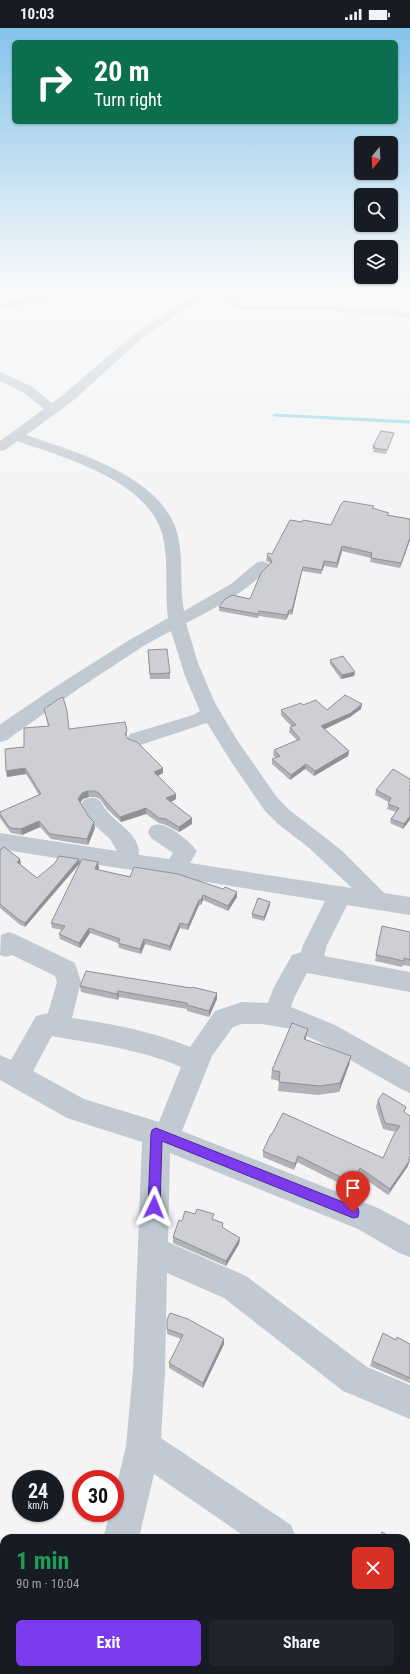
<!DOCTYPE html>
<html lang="en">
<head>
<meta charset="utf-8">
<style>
  body { margin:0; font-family:"Roboto Condensed",sans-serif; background:#20242c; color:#f1f3f6; height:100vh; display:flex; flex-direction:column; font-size:15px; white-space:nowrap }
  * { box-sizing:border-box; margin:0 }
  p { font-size:13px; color:#9ea1a6 }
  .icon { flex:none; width:22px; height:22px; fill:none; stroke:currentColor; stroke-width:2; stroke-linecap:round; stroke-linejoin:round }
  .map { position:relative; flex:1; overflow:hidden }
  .sheet { position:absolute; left:0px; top:1506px; width:410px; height:140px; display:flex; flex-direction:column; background:#171b24; border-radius:12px 12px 0 0; box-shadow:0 1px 3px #0004 }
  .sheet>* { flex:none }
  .hud { position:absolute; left:12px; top:12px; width:386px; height:84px; border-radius:6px; box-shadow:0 1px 3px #0004; background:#0b6e4f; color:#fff; overflow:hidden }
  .needle { width:26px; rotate:198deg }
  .tools { position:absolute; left:354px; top:108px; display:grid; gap:8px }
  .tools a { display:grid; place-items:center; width:44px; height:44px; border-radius:6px; background:#171b24; box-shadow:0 1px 3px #0004; font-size:20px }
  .speed { position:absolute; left:12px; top:1442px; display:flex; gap:8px; font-size:20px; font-weight:700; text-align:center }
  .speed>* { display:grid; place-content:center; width:52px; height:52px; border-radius:50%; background:#171b24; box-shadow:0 1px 3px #0004; line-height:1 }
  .speed small { font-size:10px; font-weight:400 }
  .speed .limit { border:6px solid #d22; background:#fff; color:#111 }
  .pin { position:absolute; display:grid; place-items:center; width:34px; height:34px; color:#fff; margin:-41px -17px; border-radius:50% 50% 50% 0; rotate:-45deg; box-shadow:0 0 4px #0007 }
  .pin .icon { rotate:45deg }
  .me { position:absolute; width:44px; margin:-22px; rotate:2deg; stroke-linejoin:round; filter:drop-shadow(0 0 3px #0008) }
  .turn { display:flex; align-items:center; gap:14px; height:84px; padding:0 16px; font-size:18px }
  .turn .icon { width:52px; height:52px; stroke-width:2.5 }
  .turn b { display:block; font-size:28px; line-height:34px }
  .round { display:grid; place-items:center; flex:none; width:42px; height:42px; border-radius:6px; background:#20242c }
  .summary { display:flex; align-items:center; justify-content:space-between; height:68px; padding:0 16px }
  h1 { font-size:24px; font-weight:700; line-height:30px; color:#1e9e55 }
  .action { display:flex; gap:8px; margin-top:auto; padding:8px 16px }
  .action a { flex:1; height:46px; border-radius:6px; background:#7c3aed; color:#fff; font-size:16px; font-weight:700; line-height:46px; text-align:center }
  .action a+a { background:#20242c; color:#f1f3f6 }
  .status { display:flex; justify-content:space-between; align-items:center; height:28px; padding:0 20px; background:#171b24; direction:ltr }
  .status svg { height:11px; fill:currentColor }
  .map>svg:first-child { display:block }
</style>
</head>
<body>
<div class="status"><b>10:03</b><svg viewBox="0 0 49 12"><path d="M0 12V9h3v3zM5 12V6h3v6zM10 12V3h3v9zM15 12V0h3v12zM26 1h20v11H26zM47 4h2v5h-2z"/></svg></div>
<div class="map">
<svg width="410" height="1646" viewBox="0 0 410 1646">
  <rect width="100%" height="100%" fill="#f5f3f3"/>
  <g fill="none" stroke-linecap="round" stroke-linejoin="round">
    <path stroke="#90daee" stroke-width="3" d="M274 387 410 394"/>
    <g fill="#c1cad2" fill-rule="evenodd">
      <path d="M93 263H211L141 311 74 372 26 407C75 424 160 447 177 504 184 530 179 556 184 583L231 556 256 535 262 533 268 535 270 538 268 541C244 565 216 580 186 595L198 635 215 675 237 712 276 768 288 781 340 821 384 865 410 869V887L347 877 327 917 324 928 410 944V964L307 945 295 968 291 979 335 997 410 1039V1065L401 1061 317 1013 292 1001 262 996H242L233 999 212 1028 182 1103 378 1180 410 1197V1229L399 1225 358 1201 170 1125 168 1214 246 1248 367 1339 410 1357V1391L343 1363 224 1270 167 1245 165 1343 161 1410 291 1497 296 1510H247L154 1446 139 1510H103L110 1485H115V1464L126 1418 133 1343 142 1114 67 1090 0 1052V1027L11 1032 36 988 48 985 57 954 55 948 12 927 6 929 0 927 1 907 9 904 17 907 75 935 81 954 72 990C112 996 152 1003 190 1019L215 983 242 974 268 975 274 959 292 927 301 924 303 917 325 873 0 821V805L117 823 110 811 91 794 80 777 84 772C88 770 94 768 99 772 102 774 103 779 106 782 117 796 140 806 139 827L169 831 173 825 151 810 148 804 151 798C155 797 158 796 161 797 171 798 192 815 197 823L190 835 352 860 308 819 278 796 265 783 230 732 207 695 137 718 130 716 127 711 130 706 193 687 200 683 185 648 171 603 145 617 81 659 7 712 0 714V697L5 693 55 659 126 614 168 590C164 562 170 530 161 502 143 451 63 429 17 413L5 422 0 423V413L44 381 23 364 0 353V344L31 358 52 375 64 366 133 307 191 268 50 271 0 282V276L50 265ZM52 1008C95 1016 140 1021 181 1039L159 1094 84 1071 33 1043Z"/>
      <path d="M221 263H232L243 276 248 277H331L410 284V290L331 283H248L236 281Z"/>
      <path d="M406 1579 410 1581V1620L406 1618Z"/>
      <path d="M47 1642H85L84 1646H46Z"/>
    </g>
  </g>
  <g fill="#b0b2b7">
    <path d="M394 405 393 408 386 426 373 424 374 421H372L373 418Z"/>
    <path d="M374 481 389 487 410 491V512L400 540 370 534 371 530 342 523 337 540 324 538 321 546 302 543 292 587 289 586 286 592 259 588 258 590 219 583V579L250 571 270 536 269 534 266 533 267 528 272 526 302 494 331 497Z"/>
    <path d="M148 622 170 645V651H150Z"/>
    <path d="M330 632 355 644 354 648 341 651 330 636Z"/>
    <path d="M362 676 361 681 350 689 325 701 349 723 348 728 314 748 305 741 290 752 272 736V731L276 730 273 727 274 722 297 712 289 704 290 699H292L281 687V682L303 677 327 682Z"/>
    <path d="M44 681 69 701 127 702V709L128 711 163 745 158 748 176 771 171 774 192 790V796L179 804 166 797 159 795 146 786 121 794 107 781 100 771 95 769H89L83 771 80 775 95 800 88 817 51 811 40 799 22 807 11 805 0 790V784L39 767 26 746 7 749 24 719 48 698Z"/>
    <path d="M410 751V793H409L403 801 390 795 391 791 396 784 387 781 389 774 375 767 376 762Z"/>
    <path d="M0 822 21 835 20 836 37 850 80 835 25 899 19 896 0 880Z"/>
    <path d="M98 834 99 840 98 842 237 869 228 883 203 872 201 877H199L188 902 180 900 170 923 145 916 141 926 119 920 118 915 90 905 80 920 60 911 59 906 62 902 52 900 51 895Z"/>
    <path d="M270 877 264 893 252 890V886Z"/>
    <path d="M382 898 410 904V938L403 937 402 939 375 933Z"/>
    <path d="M80 958 217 965V971L209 989 187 983V981L119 969 118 972 81 964Z"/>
    <path d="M306 1010V1012L351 1028 349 1037 339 1064 318 1067 278 1063 279 1053 271 1051 272 1042Z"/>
    <path d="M378 1072 404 1084 408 1138 388 1167 358 1146 351 1161 297 1134 294 1142 263 1129V1123L383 1130 396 1104 383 1101 376 1079Z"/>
    <path d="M214 1192 223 1195V1200L240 1210 239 1216 226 1238 173 1215V1209Z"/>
    <path d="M167 1301 224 1311V1316L203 1360 169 1340V1335L181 1311 167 1306Z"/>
    <path d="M383 1305 396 1312 397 1309 410 1316V1355L370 1338Z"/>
    <path d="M410 1513V1550L406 1548V1517L408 1519Z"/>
  </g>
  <g fill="#909195">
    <path d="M410 510V512L400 540 401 535Z"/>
    <path d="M342 518V523L337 540V535Z"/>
    <path d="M324 533V538L321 546 322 542Z"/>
    <path d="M303 539 302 543 292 587V582Z"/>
    <path d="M289 582V586L286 592 287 587Z"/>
    <path d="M355 644 354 648 341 651 342 647Z"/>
    <path d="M362 676 361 681 350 689 321 703V698Z"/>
    <path d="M349 723 348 728 314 748 315 743Z"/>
    <path d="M306 736 305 741 290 752 291 747Z"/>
    <path d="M25 740 26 746 7 749 6 743Z"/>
    <path d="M163 740V745L154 750V744Z"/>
    <path d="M88 763 89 769 83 771 78 777V771L82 765Z"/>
    <path d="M176 766V771L167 776 166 770Z"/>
    <path d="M146 780V786L121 794 120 789Z"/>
    <path d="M410 788 409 793 403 801 404 796Z"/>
    <path d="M192 790V796L179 804V799Z"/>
    <path d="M39 793 40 799 22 807 21 801Z"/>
    <path d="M94 794 95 800 88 817 87 811Z"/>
    <path d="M20 831 21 835 18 838 17 834Z"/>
    <path d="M79 831 80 835 25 899V895Z"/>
    <path d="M98 834 99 840 95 847V841Z"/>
    <path d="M237 864V869L228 883V878Z"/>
    <path d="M203 867V872L201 877V872Z"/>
    <path d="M199 872V877L188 902V897Z"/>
    <path d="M270 874V877L264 893V889Z"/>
    <path d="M180 895V900L170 923V918Z"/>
    <path d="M89 900 90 905 80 920 79 915Z"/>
    <path d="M144 911 145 916 141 926 140 921Z"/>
    <path d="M118 963 119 969 118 972 117 966Z"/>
    <path d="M217 965V971L209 989V983Z"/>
    <path d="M308 1001 306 1010 302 1020 304 1011Z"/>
    <path d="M351 1028 349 1037 339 1064 340 1055Z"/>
    <path d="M298 1128 297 1134 294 1142 295 1136Z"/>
    <path d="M410 1132 408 1138 388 1167 390 1161Z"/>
    <path d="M360 1140 358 1146 351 1161 353 1155Z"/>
    <path d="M240 1210 239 1216 226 1238V1233Z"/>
    <path d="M224 1311V1316L203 1360V1355Z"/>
  </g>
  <g fill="#cdcfd5" stroke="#909195">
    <path d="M381 403 394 405 387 422 374 420 375 418H373Z"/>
    <path d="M344 473 374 478 372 480 389 485 387 487 410 491V510L401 535 371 530 372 525 342 518 337 535 324 533 322 542 303 539 292 582H289L287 587 259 583 258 586 219 579 225 571 232 567 250 571 261 545 272 534 270 530 267 528 268 525 272 526 290 492 302 494 303 492 331 497 341 476Z"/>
    <path d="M167 621 170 645 150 646 148 622Z"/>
    <path d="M343 628 355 644 342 647 330 632Z"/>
    <path d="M345 667 362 676 351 685 321 698 349 723 315 743 306 736 291 747 272 731 280 728 274 722 300 711 290 699 296 697 281 682 301 675 303 677 316 672 327 682Z"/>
    <path d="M63 669 67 683 69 701 125 694 127 702 125 706 128 711 137 714 163 740 154 744 176 766 166 770 192 790 179 799 166 791 159 790 146 780 120 789 107 775 99 765 95 763H88L82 765 78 771 89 789 94 794 87 811 50 806 39 793 21 801 10 800 0 786V784L41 766 25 740 6 743 5 721 24 719V700L49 698 44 681 60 670Z"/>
    <path d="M393 741 410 751V761L409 762 410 763V788L404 796 391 791 399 780 388 776 391 770 376 762Z"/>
    <path d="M4 819 20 831 17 834 37 850 55 835 59 828 79 831 25 895 18 891 0 876V822Z"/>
    <path d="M82 831 98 834 95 841 130 849 134 839 178 846 223 861 225 859 237 864 228 878 203 867 201 872H199L188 897 180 895 170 918 144 911 140 921 118 915 120 911 89 900 79 915 59 906 65 898 51 895Z"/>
    <path d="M258 870 270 874 264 889 252 886Z"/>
    <path d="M382 898 410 904V932L404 930V933L376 927Z"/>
    <path d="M86 943 191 960 192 959 217 965 209 983 187 977V975L118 963 117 966 80 958Z"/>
    <path d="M292 995 308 1001 304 1011 351 1028 340 1055 320 1058 279 1054 280 1044 272 1042Z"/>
    <path d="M383 1065 406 1079 404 1084 410 1088V1129L408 1131 410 1132 390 1161 360 1140 353 1155 298 1128 295 1136 263 1123 271 1106H272L283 1085 383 1130 394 1106 400 1098 385 1095 378 1072Z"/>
    <path d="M197 1181 214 1186 212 1191 223 1195 222 1199 240 1210 226 1233 173 1209 179 1192 182 1193 185 1183 195 1186Z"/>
    <path d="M170 1285 188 1291 224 1311 203 1355 169 1335 183 1307 167 1301V1292Z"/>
    <path d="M383 1305 396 1312 397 1309 410 1316V1350L372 1333Z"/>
    <path d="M382 1504 393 1510H380Z"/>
    <path d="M406 1517 410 1520V1547L406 1544Z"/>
    <path d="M119 1642H144L146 1643V1642H186L185 1646H117Z"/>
  </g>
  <linearGradient id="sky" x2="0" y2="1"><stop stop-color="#85c3ea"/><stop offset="0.53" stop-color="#fafafa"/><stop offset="1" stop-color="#fafafa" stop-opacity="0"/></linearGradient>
  <rect width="410" height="494" fill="url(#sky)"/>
  <path fill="#7c3aed" stroke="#51269a" d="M156 1100 358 1180 359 1184 358 1189 353 1190 162 1113 160 1179 158 1183 154 1185 150 1183 148 1179 151 1106 152 1102Z"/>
</svg>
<div class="tools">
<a><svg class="needle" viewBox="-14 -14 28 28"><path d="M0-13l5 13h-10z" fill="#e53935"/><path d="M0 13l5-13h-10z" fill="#9ea1a6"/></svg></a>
<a><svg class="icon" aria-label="search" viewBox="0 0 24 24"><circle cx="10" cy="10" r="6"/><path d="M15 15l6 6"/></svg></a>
<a><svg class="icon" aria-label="layers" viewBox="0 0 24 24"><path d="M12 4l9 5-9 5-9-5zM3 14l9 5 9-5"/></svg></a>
</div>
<div class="speed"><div>24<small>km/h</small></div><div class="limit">30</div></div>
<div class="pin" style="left:353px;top:1184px;background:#d93025"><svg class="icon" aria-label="arrive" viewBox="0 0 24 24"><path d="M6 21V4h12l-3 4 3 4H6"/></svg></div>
<svg class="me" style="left:154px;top:1179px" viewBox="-20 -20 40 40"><path d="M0-17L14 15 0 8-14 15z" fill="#7c3aed" stroke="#fff" stroke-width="4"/></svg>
<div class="hud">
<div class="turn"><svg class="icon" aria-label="right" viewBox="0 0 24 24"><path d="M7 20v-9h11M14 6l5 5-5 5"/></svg><div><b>20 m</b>Turn right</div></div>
</div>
<section class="sheet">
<div class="summary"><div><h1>1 min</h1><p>90 m · 10:04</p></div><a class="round" style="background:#d93025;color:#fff"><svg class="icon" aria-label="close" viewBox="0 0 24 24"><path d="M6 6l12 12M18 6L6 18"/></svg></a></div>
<div class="action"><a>Exit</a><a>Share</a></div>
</section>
</div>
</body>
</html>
